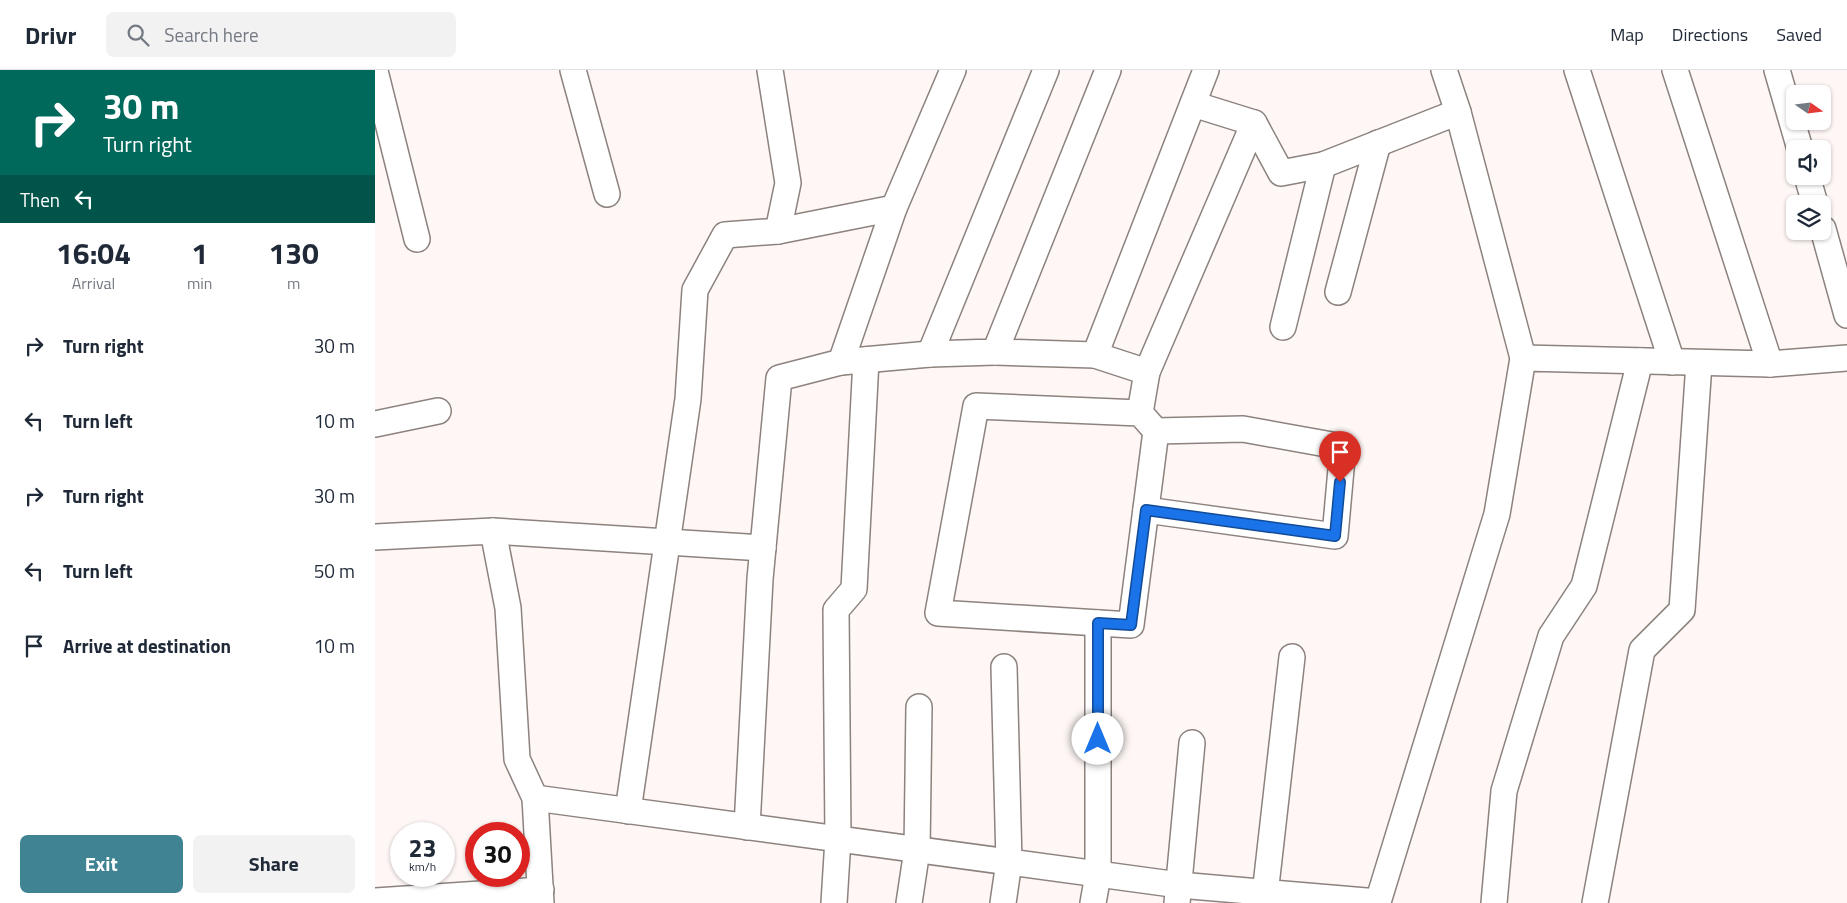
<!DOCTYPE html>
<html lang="en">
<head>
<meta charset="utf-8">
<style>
  body { margin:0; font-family:"Titillium Web",sans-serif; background:#f2f2f3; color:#1f2937; height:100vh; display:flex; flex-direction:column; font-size:19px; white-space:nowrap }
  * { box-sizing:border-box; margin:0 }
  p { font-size:16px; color:#747a83 }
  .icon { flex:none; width:28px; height:28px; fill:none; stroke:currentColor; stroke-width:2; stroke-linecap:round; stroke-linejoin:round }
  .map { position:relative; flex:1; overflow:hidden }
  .details { display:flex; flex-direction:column; background:#fff; width:375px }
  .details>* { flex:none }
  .hud { background:#00695c; color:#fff; overflow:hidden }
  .needle { width:32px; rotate:104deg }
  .fabs { position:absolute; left:1411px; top:15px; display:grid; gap:10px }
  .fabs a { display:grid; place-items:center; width:45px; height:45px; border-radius:8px; background:#fff; box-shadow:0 1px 4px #0004; font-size:25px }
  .speed { position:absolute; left:15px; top:752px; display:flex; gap:10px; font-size:25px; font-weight:700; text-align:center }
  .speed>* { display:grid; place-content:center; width:65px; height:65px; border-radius:50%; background:#fff; box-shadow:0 1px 4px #0004; line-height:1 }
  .speed small { font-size:12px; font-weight:400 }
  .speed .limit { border:8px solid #d22; background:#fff; color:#111 }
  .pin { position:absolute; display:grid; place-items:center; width:42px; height:42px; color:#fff; margin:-51px -21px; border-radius:50% 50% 50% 0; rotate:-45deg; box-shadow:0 0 5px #0007 }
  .pin .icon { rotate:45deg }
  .me { position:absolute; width:55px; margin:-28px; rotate:0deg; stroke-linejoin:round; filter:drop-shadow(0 0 4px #0008) }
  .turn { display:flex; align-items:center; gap:18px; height:105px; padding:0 20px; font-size:22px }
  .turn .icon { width:65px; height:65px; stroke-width:2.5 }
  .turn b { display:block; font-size:35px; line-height:42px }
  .then { display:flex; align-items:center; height:48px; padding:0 20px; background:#0003; gap:10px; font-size:19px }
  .eta { display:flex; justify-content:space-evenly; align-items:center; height:85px; text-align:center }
  .eta b { font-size:30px; font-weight:700; line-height:35px }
  .primary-button { display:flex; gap:10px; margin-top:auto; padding:10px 20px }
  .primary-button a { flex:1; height:58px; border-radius:8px; background:#408393; color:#fff; font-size:20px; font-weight:700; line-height:58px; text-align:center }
  .primary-button a+a { background:#f2f2f3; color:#1f2937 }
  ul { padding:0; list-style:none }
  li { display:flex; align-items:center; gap:15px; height:75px; padding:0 20px }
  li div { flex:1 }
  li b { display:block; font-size:19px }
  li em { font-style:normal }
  header { display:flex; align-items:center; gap:30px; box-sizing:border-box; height:70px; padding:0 25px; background:#fff; border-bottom:1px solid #e0e1e3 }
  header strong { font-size:24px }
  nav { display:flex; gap:28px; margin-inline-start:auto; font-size:18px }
  .search { width:350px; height:45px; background:#f2f2f3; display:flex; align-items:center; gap:12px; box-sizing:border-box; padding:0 18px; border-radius:8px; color:#747a83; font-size:19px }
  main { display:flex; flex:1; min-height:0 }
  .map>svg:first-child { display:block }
</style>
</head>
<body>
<header>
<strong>Drivr</strong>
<div class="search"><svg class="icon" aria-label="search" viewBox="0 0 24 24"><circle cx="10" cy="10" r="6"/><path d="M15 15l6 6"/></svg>Search here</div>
<nav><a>Map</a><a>Directions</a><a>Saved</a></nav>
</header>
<main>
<section class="details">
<div class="hud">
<div class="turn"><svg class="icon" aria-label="right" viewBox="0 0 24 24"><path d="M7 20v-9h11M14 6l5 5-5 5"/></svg><div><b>30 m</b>Turn right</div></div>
<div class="then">Then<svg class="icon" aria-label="left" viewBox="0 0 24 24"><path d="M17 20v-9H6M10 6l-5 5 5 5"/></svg></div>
</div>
<div class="eta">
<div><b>16:04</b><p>Arrival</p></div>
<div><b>1</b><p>min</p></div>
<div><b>130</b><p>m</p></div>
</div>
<ul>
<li><svg class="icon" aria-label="right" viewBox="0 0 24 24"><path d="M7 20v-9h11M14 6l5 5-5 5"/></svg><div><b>Turn right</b></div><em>30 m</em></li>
<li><svg class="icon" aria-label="left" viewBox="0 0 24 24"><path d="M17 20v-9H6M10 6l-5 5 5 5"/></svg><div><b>Turn left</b></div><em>10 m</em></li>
<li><svg class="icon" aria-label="right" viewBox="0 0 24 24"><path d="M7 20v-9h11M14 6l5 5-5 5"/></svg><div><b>Turn right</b></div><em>30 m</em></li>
<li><svg class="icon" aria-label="left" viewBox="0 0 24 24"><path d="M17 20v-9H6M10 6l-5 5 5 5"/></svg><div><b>Turn left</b></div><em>50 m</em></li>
<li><svg class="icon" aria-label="arrive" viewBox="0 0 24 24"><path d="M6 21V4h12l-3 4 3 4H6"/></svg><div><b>Arrive at destination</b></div><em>10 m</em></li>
</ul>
<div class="primary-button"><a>Exit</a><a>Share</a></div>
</section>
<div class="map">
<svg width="1472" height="833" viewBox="0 0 1472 833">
  <rect width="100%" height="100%" fill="#fef7f5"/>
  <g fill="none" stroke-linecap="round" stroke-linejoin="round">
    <g stroke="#8c827e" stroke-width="28">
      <g id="minor">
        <path d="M198 0 232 124"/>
        <path d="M671 0 555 284 620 282 733 0"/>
        <path d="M1069 0 1083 42 1148 288"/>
        <path d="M1202 0 1297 292"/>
        <path d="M1300 0 1395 294"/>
        <path d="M1402 0 1425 79"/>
        <path d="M0 1 42 169"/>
        <path d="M818 34 879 53 906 103 948 95 1083 42"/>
        <path d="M1432 106 1440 134"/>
        <path d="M519 138 466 292 555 284"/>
        <path d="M1448 159 1472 245"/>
        <path d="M403 161 519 138 578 0"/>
        <path d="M963 222 1003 73"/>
        <path d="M908 257 948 95"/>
        <path d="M620 282 720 285 772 302 765 343 601 336 563 543 756 555 781 361 765 343"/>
        <path d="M720 285 831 0"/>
        <path d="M772 302 879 53"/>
        <path d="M0 354 63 341"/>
        <path d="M771 440 960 466 968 377 868 359 781 361"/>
        <path d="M118 461 388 478"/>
        <path d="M0 467 118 461 133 538 142 689 160 728 166 833"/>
        <path d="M160 728 804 815 1003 832 1122 444 1148 288 1395 294 1472 288"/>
        <path d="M253 741 313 329 320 220 350 165 403 161 413 113 395 0"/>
        <path d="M372 757 385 509 404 308 466 292"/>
        <path d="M0 831 166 820"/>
        <path d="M459 833 463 769 461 540 479 519 491 290"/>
        <path d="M534 833 542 780 544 637"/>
        <path d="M628 833 634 792 629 597"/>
        <path d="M718 833 723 805V553"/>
        <path d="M802 833 817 673"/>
        <path d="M889 833 917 587"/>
        <path d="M1119 833 1129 721 1176 566 1209 516 1265 291"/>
        <path d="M1220 833 1267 580 1307 540 1324 293"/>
      </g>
    </g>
    <use href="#minor" stroke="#fff" stroke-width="25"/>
  </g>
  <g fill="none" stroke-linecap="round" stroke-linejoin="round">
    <g stroke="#114b97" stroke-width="12">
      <path id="route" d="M723 669V553L756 555 771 440 960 466 965 412"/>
    </g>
    <use href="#route" stroke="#1a73e8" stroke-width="9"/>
  </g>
</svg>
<div class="fabs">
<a><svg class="needle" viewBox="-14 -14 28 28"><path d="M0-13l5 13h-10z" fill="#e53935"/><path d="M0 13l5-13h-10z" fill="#747a83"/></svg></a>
<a><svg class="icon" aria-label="sound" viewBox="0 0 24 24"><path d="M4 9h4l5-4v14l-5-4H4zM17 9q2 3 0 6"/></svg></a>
<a><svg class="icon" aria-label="layers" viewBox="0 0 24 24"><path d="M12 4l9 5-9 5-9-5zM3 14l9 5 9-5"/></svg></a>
</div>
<div class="speed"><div>23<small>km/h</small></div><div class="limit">30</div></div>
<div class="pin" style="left:965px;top:412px;background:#d93025"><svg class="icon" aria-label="arrive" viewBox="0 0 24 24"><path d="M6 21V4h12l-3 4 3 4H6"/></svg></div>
<svg class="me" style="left:723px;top:669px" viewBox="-20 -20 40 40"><circle r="19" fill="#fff"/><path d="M0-13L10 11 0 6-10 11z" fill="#1a73e8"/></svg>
</div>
</main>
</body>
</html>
